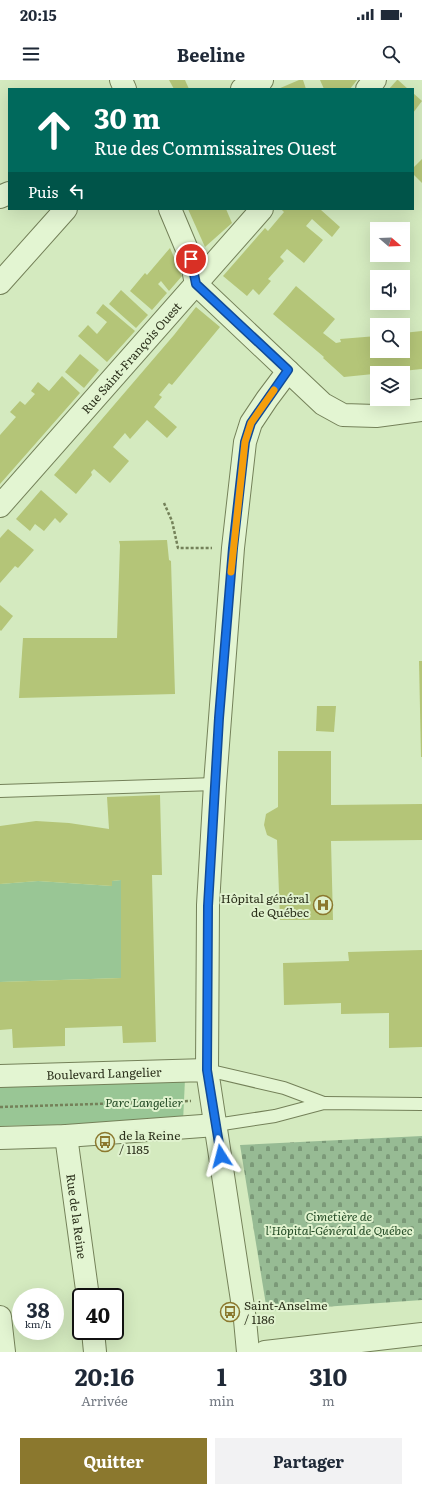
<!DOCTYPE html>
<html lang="fr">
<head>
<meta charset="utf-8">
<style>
  body { margin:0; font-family:Literata,serif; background:#f2f2f3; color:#1f2937; height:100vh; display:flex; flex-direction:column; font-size:15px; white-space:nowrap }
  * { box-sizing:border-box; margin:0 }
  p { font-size:13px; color:#747a83 }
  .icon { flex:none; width:22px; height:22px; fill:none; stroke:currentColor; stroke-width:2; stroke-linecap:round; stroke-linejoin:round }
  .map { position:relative; height:1272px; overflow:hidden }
  .details { display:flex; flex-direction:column; background:#fff; flex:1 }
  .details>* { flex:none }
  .hud { position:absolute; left:8px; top:8px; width:406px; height:122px; border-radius:0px; box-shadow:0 4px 16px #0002; background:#00695c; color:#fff; overflow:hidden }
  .needle { width:26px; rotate:109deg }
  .controls { position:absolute; left:370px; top:142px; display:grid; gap:8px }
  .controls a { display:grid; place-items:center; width:40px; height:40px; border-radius:0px; background:#fff; box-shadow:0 4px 16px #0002; font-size:20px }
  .speed { position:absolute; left:12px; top:1208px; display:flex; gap:8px; font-size:20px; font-weight:700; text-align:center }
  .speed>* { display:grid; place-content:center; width:52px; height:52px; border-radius:50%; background:#fff; box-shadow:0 4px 16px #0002; line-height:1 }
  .speed small { font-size:10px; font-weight:400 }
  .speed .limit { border:2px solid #111; border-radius:6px; background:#fff; color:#111 }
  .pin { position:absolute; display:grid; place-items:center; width:34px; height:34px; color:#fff; margin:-17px; border:2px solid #fff; border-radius:50%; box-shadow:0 1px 4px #0007 }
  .me { position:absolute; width:44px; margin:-22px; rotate:351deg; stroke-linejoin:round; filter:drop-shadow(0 0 3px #0008) }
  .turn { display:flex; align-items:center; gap:14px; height:84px; padding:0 20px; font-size:18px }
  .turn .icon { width:52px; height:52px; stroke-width:2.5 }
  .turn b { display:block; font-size:28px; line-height:34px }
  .then { display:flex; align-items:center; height:38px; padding:0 20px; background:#0003; gap:8px; font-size:15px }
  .eta { display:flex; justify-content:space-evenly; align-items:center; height:68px; text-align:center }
  .eta b { font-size:24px; font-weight:700; line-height:28px }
  .action { display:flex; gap:8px; margin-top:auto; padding:8px 20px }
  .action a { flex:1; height:46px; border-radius:0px; background:#8b782e; color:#fff; font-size:16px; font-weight:700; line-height:46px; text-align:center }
  .action a+a { background:#f2f2f3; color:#1f2937 }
  .status { display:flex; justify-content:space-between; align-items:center; height:28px; padding:0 20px; background:#fff; direction:ltr }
  .status svg { height:11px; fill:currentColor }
  header { display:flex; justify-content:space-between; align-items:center; height:52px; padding:0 20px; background:#fff; font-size:18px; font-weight:700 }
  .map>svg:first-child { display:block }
</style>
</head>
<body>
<div class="status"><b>20:15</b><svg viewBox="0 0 49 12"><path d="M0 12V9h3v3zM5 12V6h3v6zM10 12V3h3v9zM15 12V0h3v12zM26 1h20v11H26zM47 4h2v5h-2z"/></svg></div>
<header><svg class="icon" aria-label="menu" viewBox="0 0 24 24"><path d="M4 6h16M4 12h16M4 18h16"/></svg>Beeline<svg class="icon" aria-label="search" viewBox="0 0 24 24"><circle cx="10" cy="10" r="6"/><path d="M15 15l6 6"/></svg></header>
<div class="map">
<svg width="422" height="1272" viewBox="0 0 422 1272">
  <defs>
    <pattern id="cemetery-stones" width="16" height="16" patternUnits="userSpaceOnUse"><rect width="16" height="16" fill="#97bb94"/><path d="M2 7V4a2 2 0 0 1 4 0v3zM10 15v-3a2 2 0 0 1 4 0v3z" fill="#7b9978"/></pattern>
  </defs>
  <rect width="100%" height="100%" fill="#d4eabf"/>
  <g fill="#99c695">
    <path d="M121 800V898L0 902V804L38 801 112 806V801Z"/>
    <path d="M185 999 183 1042 0 1046V1005Z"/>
  </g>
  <path fill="url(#cemetery-stones)" d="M422 1056V1220L267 1231 240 1065Z"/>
  <g fill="#b4c578">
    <path d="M169 0H185L189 9H174Z"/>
    <path d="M299 0H303L306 9H278Z"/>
    <path d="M320 0H357L350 9H324Z"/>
    <path d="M397 0H398L408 9H389Z"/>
    <path d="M413 13 422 21 413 33Z"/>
    <path d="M422 79V103L413 94V88Z"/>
    <path d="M188 129H226L232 143 205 167Z"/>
    <path d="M281 129H322L321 130 340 147 332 157 312 139 306 146 323 160 304 183 287 169 280 177 284 181 268 199 271 201 259 215 253 209 247 216 223 196 265 148 268 151 284 132Z"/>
    <path d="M170 168 182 196 169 211 161 201 158 204 167 213 152 230 130 211 145 193 147 195Z"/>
    <path d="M296 206 335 239 323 253 336 263 341 262 340 259 377 256V271H403V253L422 251V289L344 297 323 278 324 277 273 234Z"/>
    <path d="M121 210 148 235 136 248 109 224Z"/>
    <path d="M103 224 135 251 107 282 78 256 88 245 97 254 107 242 96 233Z"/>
    <path d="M196 227 220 247 172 305 169 303 159 315 162 317 154 327 177 347 167 358 147 340 130 359 125 353 113 367 129 381 110 403 94 389 91 392 92 395 76 414 54 395 174 255Z"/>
    <path d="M80 274 99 290 84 308 65 292Z"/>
    <path d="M62 296 80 313 0 404V355L16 337 10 332 20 321 25 325 35 314 31 311 38 302 49 311Z"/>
    <path d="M41 410 68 434 60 443 55 438 44 451 35 444 30 451 16 439Z"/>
    <path d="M8 449 34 470 18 488 15 486 0 503V458Z"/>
    <path d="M167 460 169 480 171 481 175 614 19 618 23 558H117L120 465 119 461Z"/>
    <path d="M0 525 13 536 1 551 0 550Z"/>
    <path d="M419 581H422V677H421Z"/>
    <path d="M317 626H336L334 652 316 651Z"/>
    <path d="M278 671H331V725L422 724V760L331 761 333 840H280L277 760 267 755 264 745 266 734 278 727Z"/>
    <path d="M160 715 162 795H152L156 962 123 963 122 946 65 948V966L13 968 12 949 0 950V902L121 898V800L112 801V806L38 801 0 804V746L36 741 69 743 109 749 107 717Z"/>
    <path d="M422 870V967L389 968V933L341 934V923L284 925 283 883 349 881 348 872Z"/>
  </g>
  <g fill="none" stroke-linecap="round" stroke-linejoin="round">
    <g stroke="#748159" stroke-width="14">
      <g id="service">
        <path d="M0 711 215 704"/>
        <path d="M207 990 284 1008 324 1023"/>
        <path d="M216 1045 275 1036 324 1023 422 1024"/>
      </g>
    </g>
    <g stroke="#748159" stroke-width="24">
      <g id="minor">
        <path d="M121 0 125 9"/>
        <path d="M242 9 262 0"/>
        <path d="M367 9 375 0"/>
        <path d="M0 117 9 113"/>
        <path d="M170 129 191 179 196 204 288 291"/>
        <path d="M0 203 66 129"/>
        <path id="s1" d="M0 426 262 129"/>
        <path d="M207 990 208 825 215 704 233 468 245 362 251 343 267 319 288 291 323 324 343 335 376 336 422 330"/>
        <path id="s2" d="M66 1056 88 1217"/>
        <path d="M0 1237 4 1272"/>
        <path d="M93 1251 95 1272"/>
      </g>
    </g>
    <g stroke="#748159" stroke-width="24">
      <g id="tertiary">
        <path id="s3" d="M0 996 207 990 245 1240 248 1272"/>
        <path d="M0 1058 66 1056 216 1045"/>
        <path d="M265 1272 422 1254"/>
      </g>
    </g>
    <g stroke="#748159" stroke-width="2.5" stroke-dasharray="3 2" stroke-linecap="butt">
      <path d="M164 423 172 441 178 468H212"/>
      <path d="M0 1027 191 1021"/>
    </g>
    <use href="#service" stroke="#e3f5d2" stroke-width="12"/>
    <use href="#minor" stroke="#e3f5d2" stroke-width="22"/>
    <use href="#tertiary" stroke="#e3f5d2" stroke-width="22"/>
  </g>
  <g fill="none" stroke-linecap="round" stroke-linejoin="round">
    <g stroke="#114b97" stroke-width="10">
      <path id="route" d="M191 179 196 204 288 290 251 343 245 362 233 468 219 638 208 826 207 990 221 1076"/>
    </g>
    <use href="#route" stroke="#1a73e8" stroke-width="7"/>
    <path stroke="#f59e0b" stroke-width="7" d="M231 492 245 362 251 343 274 310"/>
  </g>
  <defs>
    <g id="hospital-ring" transform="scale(1)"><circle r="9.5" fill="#e0f2ce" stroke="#8b782e" stroke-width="1.5"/><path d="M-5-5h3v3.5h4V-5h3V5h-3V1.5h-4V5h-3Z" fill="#8b782e"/></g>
    <g id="bus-ring" transform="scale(1)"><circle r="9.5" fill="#e0f2ce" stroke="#8b782e" stroke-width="1.5"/><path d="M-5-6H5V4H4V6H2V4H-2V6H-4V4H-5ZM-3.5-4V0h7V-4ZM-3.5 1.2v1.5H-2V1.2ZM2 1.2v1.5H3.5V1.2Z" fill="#8b782e"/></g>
  </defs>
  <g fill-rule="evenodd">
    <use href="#hospital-ring" x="323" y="825"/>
    <use href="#bus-ring" x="105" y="1062"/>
    <use href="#bus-ring" x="230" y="1232"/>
  </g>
  <g text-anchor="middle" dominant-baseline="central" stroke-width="4" stroke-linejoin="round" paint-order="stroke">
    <g font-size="12" fill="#2c311c" stroke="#e0f2ce">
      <text stroke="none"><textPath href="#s1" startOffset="198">Rue Saint-François Ouest</textPath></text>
      <text stroke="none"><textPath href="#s3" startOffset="104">Boulevard Langelier</textPath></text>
      <text stroke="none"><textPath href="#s2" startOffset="81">Rue de la Reine</textPath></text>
    </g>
    <g font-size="12" fill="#2c311c" stroke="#e0f2ce" text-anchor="start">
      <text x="309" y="818" text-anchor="end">Hôpital général<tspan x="309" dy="14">de Québec</tspan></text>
      <text x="119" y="1055">de la Reine<tspan x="119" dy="14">/ 1185</tspan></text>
      <text x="244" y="1225">Saint-Anselme<tspan x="244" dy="14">/ 1186</tspan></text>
    </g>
    <g font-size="12" font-style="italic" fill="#254c27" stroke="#e0f2ce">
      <text x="144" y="1022">Parc Langelier</text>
      <text x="339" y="1136">Cimetière de<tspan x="339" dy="14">l'Hôpital-Général de Québec</tspan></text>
    </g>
  </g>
</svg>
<div class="controls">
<a><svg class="needle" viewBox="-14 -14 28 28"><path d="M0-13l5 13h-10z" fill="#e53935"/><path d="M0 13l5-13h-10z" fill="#747a83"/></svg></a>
<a><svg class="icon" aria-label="sound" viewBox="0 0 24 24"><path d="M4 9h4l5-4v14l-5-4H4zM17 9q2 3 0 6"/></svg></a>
<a><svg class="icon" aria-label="search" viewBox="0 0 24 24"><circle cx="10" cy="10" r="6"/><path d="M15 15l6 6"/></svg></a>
<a><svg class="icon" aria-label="layers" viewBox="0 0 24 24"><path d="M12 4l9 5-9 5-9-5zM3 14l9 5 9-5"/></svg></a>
</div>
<div class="speed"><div>38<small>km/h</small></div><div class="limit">40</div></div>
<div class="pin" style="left:191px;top:179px;background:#d93025"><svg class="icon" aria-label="arrive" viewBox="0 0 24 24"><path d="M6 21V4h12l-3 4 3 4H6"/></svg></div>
<svg class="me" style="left:221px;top:1076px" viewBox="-20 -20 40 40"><path d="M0-17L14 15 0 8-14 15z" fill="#1a73e8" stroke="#fff" stroke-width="4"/></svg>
<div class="hud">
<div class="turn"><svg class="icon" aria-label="ahead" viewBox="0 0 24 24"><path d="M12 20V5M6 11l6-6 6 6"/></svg><div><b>30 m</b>Rue des Commissaires Ouest</div></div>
<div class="then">Puis<svg class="icon" aria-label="left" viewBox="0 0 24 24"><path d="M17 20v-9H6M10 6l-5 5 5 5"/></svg></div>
</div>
</div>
<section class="details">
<div class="eta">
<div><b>20:16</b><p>Arrivée</p></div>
<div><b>1</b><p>min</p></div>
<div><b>310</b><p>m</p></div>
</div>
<div class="action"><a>Quitter</a><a>Partager</a></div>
</section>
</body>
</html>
